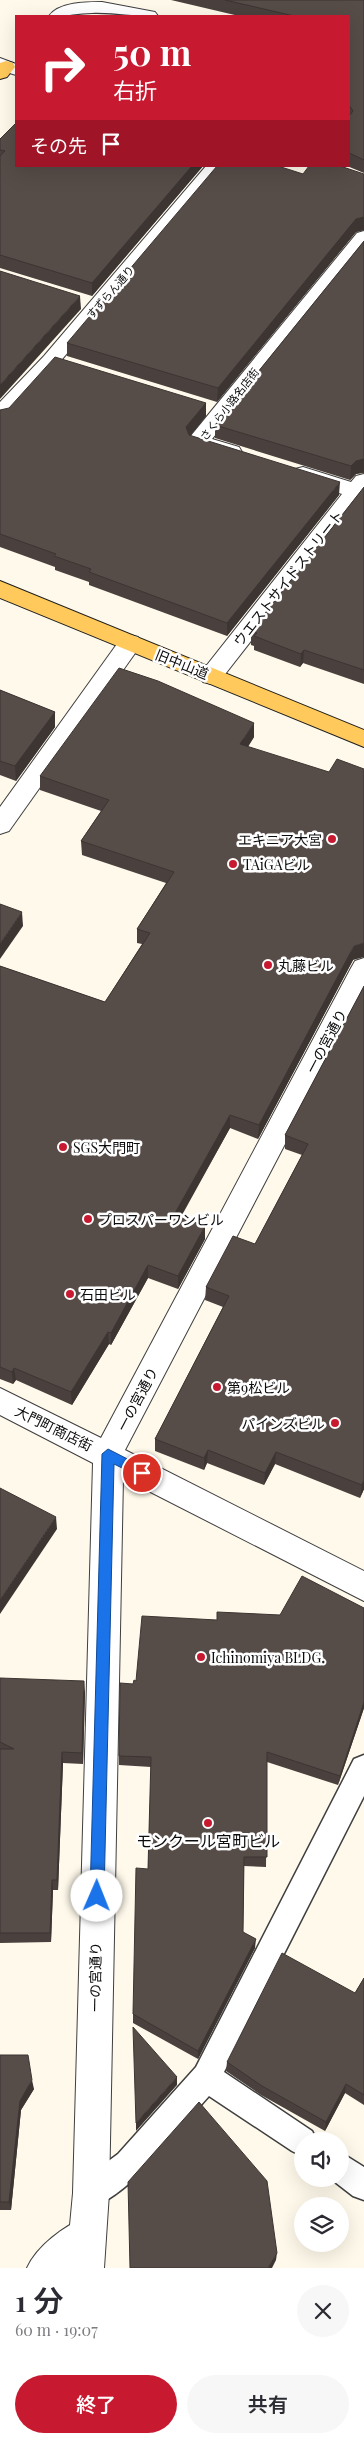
<!DOCTYPE html>
<html lang="ja">
<head>
<meta charset="utf-8">
<style>
  body { margin:0; font-family:"Playfair Display","Noto Sans JP",serif; background:#f7f7f7; color:#2b2b33; height:100vh; display:flex; flex-direction:column; font-size:19px; white-space:nowrap }
  * { box-sizing:border-box; margin:0 }
  p { font-size:16px; color:#7c7c81 }
  .icon { flex:none; width:28px; height:28px; fill:none; stroke:currentColor; stroke-width:2; stroke-linecap:round; stroke-linejoin:round }
  .map { position:relative; height:2268px; overflow:hidden }
  .panel { display:flex; flex-direction:column; background:#fff; flex:1 }
  .panel>* { flex:none }
  .guide { position:absolute; left:15px; top:15px; width:335px; height:152px; border-radius:0px; box-shadow:0 5px 20px #0002; background:#c71a31; color:#fff; overflow:hidden }
  .tools { position:absolute; left:294px; top:2132px; display:grid; gap:10px }
  .tools a { display:grid; place-items:center; width:55px; height:55px; border-radius:50%; background:#fff; box-shadow:0 5px 20px #0002; font-size:25px }
  .pin { position:absolute; display:grid; place-items:center; width:42px; height:42px; color:#fff; margin:-21px; border:2px solid #fff; border-radius:50%; box-shadow:0 1px 5px #0007 }
  .me { position:absolute; width:55px; margin:-28px; rotate:1deg; stroke-linejoin:round; filter:drop-shadow(0 0 4px #0008) }
  .turn { display:flex; align-items:center; gap:18px; height:105px; padding:0 15px; font-size:22px }
  .turn .icon { width:65px; height:65px; stroke-width:2.5 }
  .turn b { display:block; font-size:35px; line-height:42px }
  .then { display:flex; align-items:center; height:48px; padding:0 15px; background:#0003; gap:10px; font-size:19px }
  .round { display:grid; place-items:center; flex:none; width:52px; height:52px; border-radius:26px; background:#f7f7f7 }
  .headline { display:flex; align-items:center; justify-content:space-between; height:85px; padding:0 15px }
  h1 { font-size:30px; font-weight:600; line-height:38px }
  .button { display:flex; gap:10px; margin-top:auto; padding:10px 15px }
  .button a { flex:1; height:58px; border-radius:30px; background:#c71a31; color:#fff; font-size:20px; font-weight:600; line-height:58px; text-align:center }
  .button a+a { background:#f7f7f7; color:#2b2b33 }
  .map>svg:first-child { display:block }
</style>
</head>
<body>
<div class="map">
<svg width="364" height="2268" viewBox="0 0 364 2268">
  <rect width="100%" height="100%" fill="#fff9eb"/>
  <g fill="none" stroke-linecap="round" stroke-linejoin="round">
    <g stroke="#3f3f3f" stroke-width="3">
      <g id="service">
        <path d="M364 1755V1796L224 2072 312 2131 317 2141H302V2156L292 2151 209 2096C176 2132 137 2189 91 2208L80 2204 76 2193 80 2182 118 2154 196 2067 354 1759Z"/>
        <path d="M340 2152 364 2167V2200L353 2196 331 2179H340Z"/>
      </g>
    </g>
    <g stroke="#3f3f3f" stroke-width="2">
      <g id="pedestrian">
        <path d="M206 166H226L58 364 8 420 0 422V402L44 356Z"/>
        <path d="M364 231V250L212 439 239 447 242 452 239 457 231 459 190 447 187 442 190 437 357 233Z"/>
        <path d="M303 467 351 482 356 476 364 474V496L219 682 211 684 203 682 199 676 203 670 342 494 295 479 292 474 295 469Z"/>
        <path d="M86 2217 99 2222 104 2235 99 2248 75 2268H27C37 2246 64 2226 86 2217Z"/>
      </g>
    </g>
    <g stroke="#3f3f3f" stroke-width="2">
      <g id="minor">
        <path d="M102 2 155 12 158 16C136 17 114 12 92 13 77 13 64 17 49 16 59 2 86 2 102 2Z"/>
        <path d="M0 58 16 64V75L0 70Z"/>
        <path d="M130 635 138 637 142 643 138 649 9 831 0 834V807L122 637Z"/>
        <path d="M364 958V993L125 1450 364 1571V1601L123 1478 109 2193 104 2268H66L73 2193 93 1463 0 1415V1388L101 1438 351 968 355 961Z"/>
      </g>
    </g>
    <g stroke="#1d1d1d" stroke-width="2">
      <g id="primary">
        <path d="M6 61 13 63 15 67 7 77 0 79V63Z"/>
        <path d="M0 581 364 730V747L0 598Z"/>
      </g>
    </g>
    <use href="#service" fill="#fff" fill-rule="evenodd"/>
    <use href="#pedestrian" fill="#fff" fill-rule="evenodd"/>
    <use href="#minor" fill="#fff" fill-rule="evenodd"/>
    <use href="#primary" fill="#ffc95b" fill-rule="evenodd"/>
  </g>
  <g fill="#4a413e">
    <path d="M171 0H364V173L347 166H349V16H239Z"/>
    <path d="M0 139 16 166H203L92 296 0 268Z"/>
    <path d="M303 174H364V230L356 232 217 402 67 356V343Z"/>
    <path d="M364 241V473L356 474 350 480 215 438V425Z"/>
    <path d="M206 403V416L190 436 339 495 227 636 89 585V582L55 570V567L0 547V410Z"/>
    <path d="M364 487V684L303 663 300 667 254 650V646L251 645V631Z"/>
    <path d="M0 690 55 712V727L16 781 0 775Z"/>
    <path d="M254 737 248 747 353 960 258 1139 230 1128 181 1217 205 1239 178 1289 148 1278 111 1345 109 1344 72 1405 16 1380 13 1384 0 1379V966L105 1002 142 944 137 943V929L166 883 82 855 81 841 101 811 40 790V776Z"/>
    <path d="M364 986V1489L360 1498 275 1464 264 1485 207 1463 204 1470 155 1451V1439L223 1307 205 1300 206 1287 255 1244 302 1155 285 1149V1135Z"/>
    <path d="M364 1608V1708L338 1785 267 1762 266 1867 244 1866 243 1932 255 1948 198 2059 133 2023V2014L148 1869 151 1767 119 1765V1756L133 1684 136 1681 217 1620Z"/>
    <path d="M0 1678 85 1692 83 1764 63 1763 58 1890H53L51 1942 0 1943Z"/>
    <path d="M364 1978V2105L345 2093 325 2131 261 2095 226 2071 227 2062 355 1993Z"/>
    <path d="M0 2055 34 2089 21 2110 11 2210H0Z"/>
  </g>
  <g fill="#3c3532">
    <path d="M192 166H203L92 296V283Z"/>
    <path d="M364 217V230L356 232 217 402 218 388 356 219Z"/>
    <path d="M80 296 81 309 0 399V385Z"/>
    <path d="M206 403V416L186 441V427Z"/>
    <path d="M364 459V472L356 474 350 480 351 466 356 461Z"/>
    <path d="M340 482 339 495 227 636V623Z"/>
    <path d="M304 650 303 663 300 667 301 654Z"/>
    <path d="M55 712V727L16 781 15 766Z"/>
    <path d="M254 723V737L240 758V744Z"/>
    <path d="M22 912 23 926 0 959V944Z"/>
    <path d="M364 943V957L353 960 258 1139 259 1125 354 946Z"/>
    <path d="M230 1115V1128L174 1228V1215Z"/>
    <path d="M205 1226V1239L178 1289V1276Z"/>
    <path d="M148 1265V1278L111 1345V1333Z"/>
    <path d="M108 1332 109 1344 72 1405 71 1392Z"/>
    <path d="M14 1368 16 1380 13 1384 12 1372Z"/>
    <path d="M208 1450 207 1463 204 1470V1458Z"/>
    <path d="M276 1452 275 1464 264 1485 265 1473Z"/>
    <path d="M364 1480V1489L360 1498 362 1485Z"/>
    <path d="M56 1517 57 1529 0 1614V1600Z"/>
    <path d="M84 1681 85 1692 83 1764 82 1753Z"/>
    <path d="M364 1702V1708L338 1785 340 1776Z"/>
    <path d="M62 1752 63 1763 58 1890 57 1880Z"/>
    <path d="M52 1880 53 1890 51 1942 50 1933Z"/>
    <path d="M256 1939 255 1948 198 2059V2051Z"/>
    <path d="M177 2077V2085L136 2131V2123Z"/>
    <path d="M32 2080 34 2089 21 2110 11 2210 9 2202 20 2101Z"/>
    <path d="M346 2084 345 2093 325 2131 326 2122Z"/>
    <path d="M277 2253 276 2260 272 2268H268Z"/>
  </g>
  <g fill="#564c48" stroke="#3c3532">
    <path d="M225 0H364V160L349 153V116L353 111 349 105V16H294Z"/>
    <path d="M16 123V166H192L92 283 0 255V156L5 151 0 150V139Z"/>
    <path d="M217 166H278L303 174 309 166H340L364 174V217L356 219 218 388 67 343Z"/>
    <path d="M364 241V459L356 461 351 466 215 425Z"/>
    <path d="M0 271 80 296 0 385Z"/>
    <path d="M55 357 206 403 186 427 189 435 340 482 227 623 89 572 91 569 54 556 56 554 0 534V410L9 408Z"/>
    <path d="M364 487V670L304 650 301 654 254 636 257 633 251 631Z"/>
    <path d="M119 668 158 681 254 723 240 744 329 772 337 759 364 769V943L354 946 259 1125 230 1115 174 1215 205 1226 178 1276 148 1265 111 1333 108 1332 71 1392 14 1368 12 1372 0 1367V966L105 1002 150 933 137 929 174 872 81 841 109 800 40 776Z"/>
    <path d="M0 690 55 712 15 766 0 761Z"/>
    <path d="M0 904 22 912 0 944Z"/>
    <path d="M364 986V1480L362 1485 276 1452 265 1473 208 1450 204 1458 155 1439 229 1296 206 1287 233 1236 255 1244 308 1144 285 1135Z"/>
    <path d="M0 1488 56 1517 0 1600Z"/>
    <path d="M302 1576 364 1608V1702L340 1776 267 1752V1857H244L243 1932 256 1939 198 2051 133 2014 136 1868 148 1869 151 1757 119 1756 120 1683 133 1684 134 1680 136 1681 142 1616 217 1620V1612L280 1615Z"/>
    <path d="M0 1678 84 1681 82 1753 62 1752 57 1880H52L50 1933H0V1749H14L0 1742Z"/>
    <path d="M282 1953 355 1993 364 1978V2095L346 2084 326 2122 262 2086 227 2062Z"/>
    <path d="M133 2027 177 2077 136 2123Z"/>
    <path d="M0 2055H28L32 2080 20 2101 9 2202H0Z"/>
    <path d="M199 2102 267 2181 277 2253 268 2268H130L128 2182Z"/>
  </g>
  <path fill="#1a73e8" stroke="#114b97" d="M108 1449 147 1469 149 1473 142 1478 114 1464 104 1896 102 1901 97 1903 92 1901 90 1896 102 1454Z"/>
  <g fill="#c71a31" stroke="#fff" stroke-width="2">
    <circle cx="332" cy="839" r="5"/>
    <circle cx="233" cy="864" r="5"/>
    <circle cx="268" cy="965" r="5"/>
    <circle cx="63" cy="1147" r="5"/>
    <circle cx="88" cy="1219" r="5"/>
    <circle cx="70" cy="1294" r="5"/>
    <circle cx="217" cy="1387" r="5"/>
    <circle cx="335" cy="1423" r="5"/>
    <circle cx="201" cy="1657" r="5"/>
    <circle cx="208" cy="1823" r="5"/>
  </g>
  <g text-anchor="middle" dominant-baseline="central" stroke-width="5" stroke-linejoin="round" paint-order="stroke">
    <g font-size="11" fill="#0c0c0c" stroke="#fff">
      <text transform="translate(110 292) rotate(-49)">すずらん通り</text>
      <text transform="translate(229 404) rotate(-52)">さくら小路名店街</text>
    </g>
    <g font-size="14" fill="#0c0c0c" stroke="#fff">
      <text transform="translate(288 578) rotate(-52)">ウエストサイドストリート</text>
      <text transform="translate(182 664) rotate(22)">旧中山道</text>
      <text transform="translate(326 1041) rotate(-62)">一の宮通り</text>
      <text transform="translate(137 1399) rotate(-62)">一の宮通り</text>
      <text transform="translate(54 1428) rotate(26)">大門町商店街</text>
      <text transform="translate(95 1977) rotate(-89)">一の宮通り</text>
    </g>
    <g font-size="14" fill="#0c0c0c" stroke="#fff" text-anchor="start">
      <text x="322" y="839" text-anchor="end">エキニア大宮</text>
      <text x="243" y="864">TAiGAビル</text>
      <text x="278" y="965">丸藤ビル</text>
      <text x="73" y="1147">SGS大門町</text>
      <text x="98" y="1219">プロスパーワンビル</text>
      <text x="80" y="1294">石田ビル</text>
      <text x="227" y="1387">第9松ビル</text>
      <text x="325" y="1423" text-anchor="end">パインズビル</text>
      <text x="211" y="1657">Ichinomiya BLDG.</text>
    </g>
    <g font-size="16" fill="#0c0c0c" stroke="#fff">
      <text x="208" y="1840">モンクール宮町ビル</text>
    </g>
  </g>
</svg>
<div class="tools">
<a><svg class="icon" aria-label="sound" viewBox="0 0 24 24"><path d="M4 9h4l5-4v14l-5-4H4zM17 9q2 3 0 6"/></svg></a>
<a><svg class="icon" aria-label="layers" viewBox="0 0 24 24"><path d="M12 4l9 5-9 5-9-5zM3 14l9 5 9-5"/></svg></a>
</div>
<div class="pin" style="left:142px;top:1473px;background:#d93025"><svg class="icon" aria-label="arrive" viewBox="0 0 24 24"><path d="M6 21V4h12l-3 4 3 4H6"/></svg></div>
<svg class="me" style="left:97px;top:1896px" viewBox="-20 -20 40 40"><circle r="19" fill="#fff"/><path d="M0-13L10 11 0 6-10 11z" fill="#1a73e8"/></svg>
<div class="guide">
<div class="turn"><svg class="icon" aria-label="right" viewBox="0 0 24 24"><path d="M7 20v-9h11M14 6l5 5-5 5"/></svg><div><b>50 m</b>右折</div></div>
<div class="then">その先<svg class="icon" aria-label="arrive" viewBox="0 0 24 24"><path d="M6 21V4h12l-3 4 3 4H6"/></svg></div>
</div>
</div>
<section class="panel">
<div class="headline"><div><h1>1 分</h1><p>60 m · 19:07</p></div><a class="round"><svg class="icon" aria-label="close" viewBox="0 0 24 24"><path d="M6 6l12 12M18 6L6 18"/></svg></a></div>
<div class="button"><a>終了</a><a>共有</a></div>
</section>
</body>
</html>
